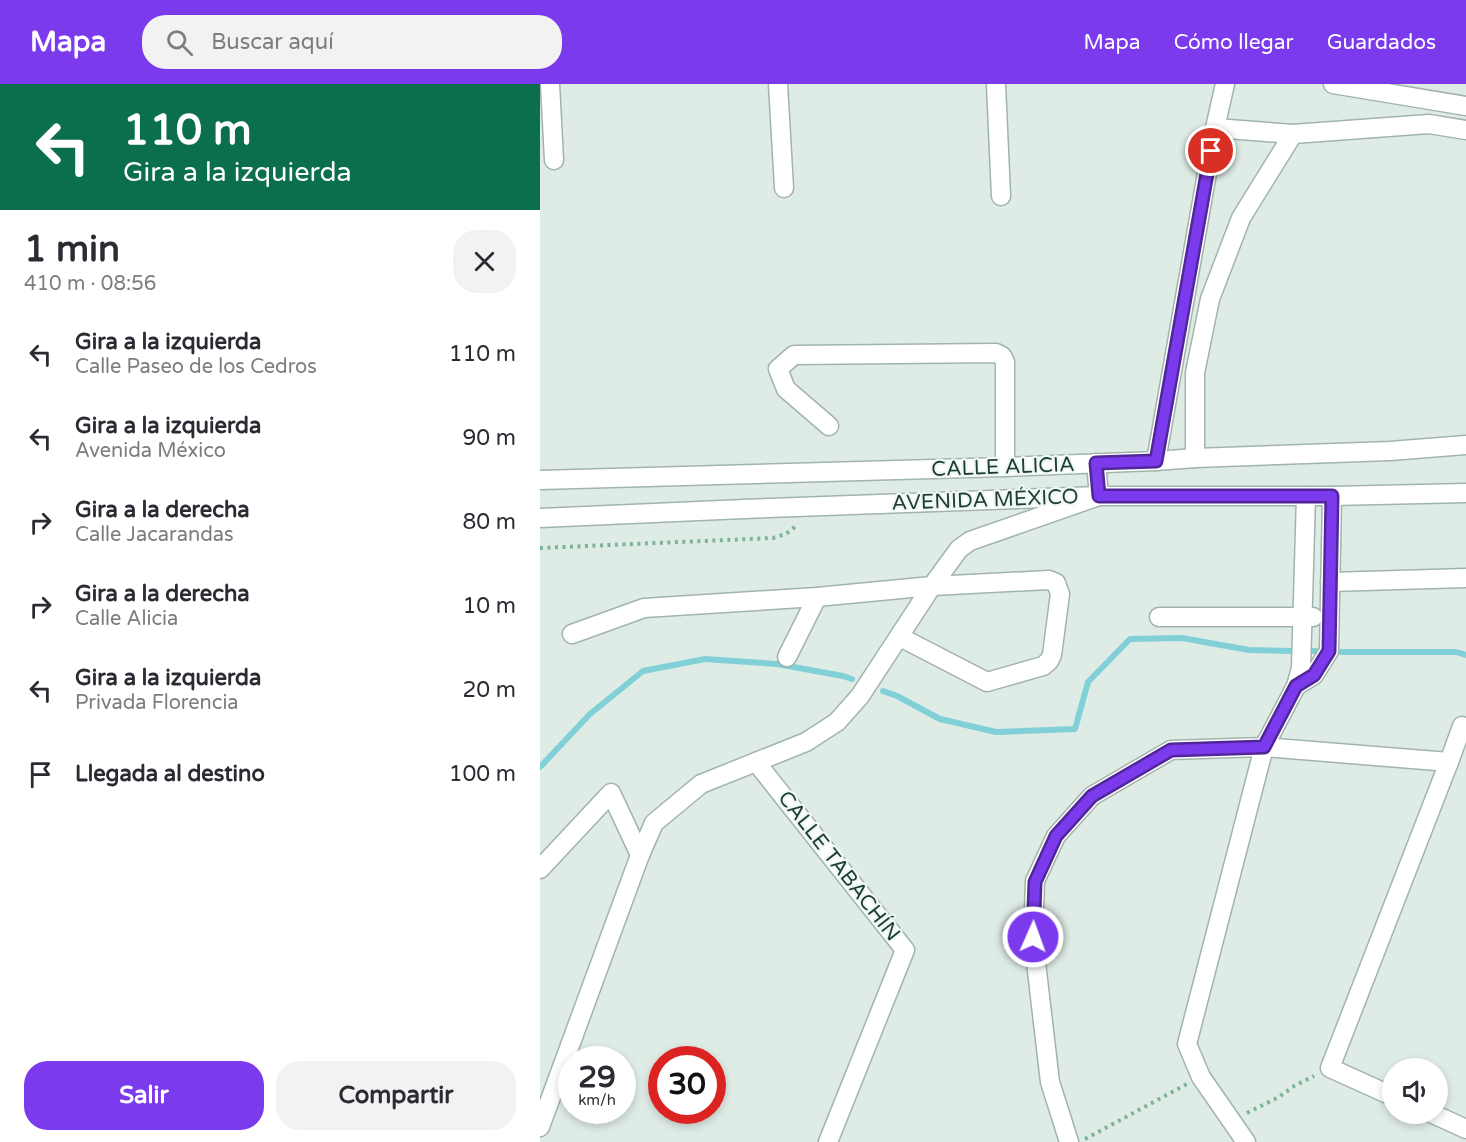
<!DOCTYPE html>
<html lang="es">
<head>
<meta charset="utf-8">
<style>
  body { margin:0; font-family:"Varela Round",sans-serif; background:#f2f2f3; color:#2b2b33; height:100vh; display:flex; flex-direction:column; font-size:22px; white-space:nowrap }
  * { box-sizing:border-box; margin:0 }
  p { font-size:20px; color:#7c7c81 }
  .icon { flex:none; width:33px; height:33px; fill:none; stroke:currentColor; stroke-width:2; stroke-linecap:round; stroke-linejoin:round }
  .map { position:relative; flex:1; overflow:hidden }
  .panel { display:flex; flex-direction:column; background:#fff; width:540px }
  .panel>* { flex:none }
  .guide { background:#0b6e4f; color:#fff; overflow:hidden }
  .buttons { position:absolute; left:842px; top:974px; display:grid; gap:12px }
  .buttons a { display:grid; place-items:center; width:66px; height:66px; border-radius:50%; background:#fff; box-shadow:0 3px 9px #0003; font-size:30px }
  .speed { position:absolute; left:18px; top:962px; display:flex; gap:12px; font-size:30px; font-weight:700; text-align:center }
  .speed>* { display:grid; place-content:center; width:78px; height:78px; border-radius:50%; background:#fff; box-shadow:0 3px 9px #0003; line-height:1 }
  .speed small { font-size:15px; font-weight:400 }
  .speed .limit { border:9px solid #d22; background:#fff; color:#111 }
  .pin { position:absolute; display:grid; place-items:center; width:51px; height:51px; color:#fff; margin:-26px; border:3px solid #fff; border-radius:50%; box-shadow:0 2px 6px #0007 }
  .me { position:absolute; width:66px; margin:-33px; rotate:2deg; stroke-linejoin:round; filter:drop-shadow(0 0 4px #0008) }
  .turn { display:flex; align-items:center; gap:21px; height:126px; padding:0 24px; font-size:27px }
  .turn .icon { width:78px; height:78px; stroke-width:2.5 }
  .turn b { display:block; font-size:42px; line-height:51px }
  .round { display:grid; place-items:center; flex:none; width:63px; height:63px; border-radius:24px; background:#f2f2f3 }
  .head { display:flex; align-items:center; justify-content:space-between; height:102px; padding:0 24px }
  h1 { font-size:36px; font-weight:700; line-height:45px }
  .button { display:flex; gap:12px; margin-top:auto; padding:12px 24px }
  .button a { flex:1; height:69px; border-radius:24px; background:#7c3aed; color:#fff; font-size:24px; font-weight:700; line-height:69px; text-align:center }
  .button a+a { background:#f2f2f3; color:#2b2b33 }
  ul { padding:0; list-style:none }
  li { display:flex; align-items:center; gap:18px; height:84px; padding:0 24px }
  li div { flex:1 }
  li b { display:block; font-size:22px }
  li em { font-style:normal }
  header { display:flex; align-items:center; gap:36px; box-sizing:border-box; height:84px; padding:0 30px; background:#7c3aed; color:#fff }
  header strong { font-size:28px }
  nav { display:flex; gap:33px; margin-inline-start:auto; font-size:21px }
  .search { width:420px; height:54px; background:#f2f2f3; display:flex; align-items:center; gap:15px; box-sizing:border-box; padding:0 21px; border-radius:24px; color:#7c7c81; font-size:22px }
  main { display:flex; flex:1; min-height:0 }
  .map>svg:first-child { display:block }
</style>
</head>
<body>
<header>
<strong>Mapa</strong>
<div class="search"><svg class="icon" aria-label="search" viewBox="0 0 24 24"><circle cx="10" cy="10" r="6"/><path d="M15 15l6 6"/></svg>Buscar aquí</div>
<nav><a>Mapa</a><a>Cómo llegar</a><a>Guardados</a></nav>
</header>
<main>
<section class="panel">
<div class="guide">
<div class="turn"><svg class="icon" aria-label="left" viewBox="0 0 24 24"><path d="M17 20v-9H6M10 6l-5 5 5 5"/></svg><div><b>110 m</b>Gira a la izquierda</div></div>
</div>
<div class="head"><div><h1>1 min</h1><p>410 m · 08:56</p></div><a class="round"><svg class="icon" aria-label="close" viewBox="0 0 24 24"><path d="M6 6l12 12M18 6L6 18"/></svg></a></div>
<ul>
<li><svg class="icon" aria-label="left" viewBox="0 0 24 24"><path d="M17 20v-9H6M10 6l-5 5 5 5"/></svg><div><b>Gira a la izquierda</b><p>Calle Paseo de los Cedros</p></div><em>110 m</em></li>
<li><svg class="icon" aria-label="left" viewBox="0 0 24 24"><path d="M17 20v-9H6M10 6l-5 5 5 5"/></svg><div><b>Gira a la izquierda</b><p>Avenida México</p></div><em>90 m</em></li>
<li><svg class="icon" aria-label="right" viewBox="0 0 24 24"><path d="M7 20v-9h11M14 6l5 5-5 5"/></svg><div><b>Gira a la derecha</b><p>Calle Jacarandas</p></div><em>80 m</em></li>
<li><svg class="icon" aria-label="right" viewBox="0 0 24 24"><path d="M7 20v-9h11M14 6l5 5-5 5"/></svg><div><b>Gira a la derecha</b><p>Calle Alicia</p></div><em>10 m</em></li>
<li><svg class="icon" aria-label="left" viewBox="0 0 24 24"><path d="M17 20v-9H6M10 6l-5 5 5 5"/></svg><div><b>Gira a la izquierda</b><p>Privada Florencia</p></div><em>20 m</em></li>
<li><svg class="icon" aria-label="arrive" viewBox="0 0 24 24"><path d="M6 21V4h12l-3 4 3 4H6"/></svg><div><b>Llegada al destino</b></div><em>100 m</em></li>
</ul>
<div class="button"><a>Salir</a><a>Compartir</a></div>
</section>
<div class="map">
<svg width="926" height="1058" viewBox="0 0 926 1058">
  <rect width="100%" height="100%" fill="#dfece5"/>
  <g fill="none" stroke-linecap="round" stroke-linejoin="round">
    <g stroke="#81d0d7" stroke-width="6">
      <path d="M773 567H776"/>
      <path d="M801 568H916L926 571"/>
      <path d="M343 607 357 612 400 635 456 648 535 645 548 598 590 555 642 554 709 566 750 567"/>
      <path d="M0 683 50 630 103 587 165 575 237 580 303 592 312 595"/>
    </g>
    <g stroke="#a1b4ac" stroke-width="21">
      <g id="minor">
        <path d="M10 0 14 76"/>
        <path d="M238 0 244 104"/>
        <path d="M456 0 461 112"/>
        <path d="M793 0 926 22"/>
        <path d="M675 44 753 50 889 40 926 46"/>
        <path d="M289 342 246 305 238 285 254 271 456 269 462 272 465 278V383"/>
        <path d="M655 374V289L670 215 701 134 753 50"/>
        <path d="M616 377 675 44 685 0"/>
        <path d="M0 396 465 383 616 377 655 374 850 367 926 361"/>
        <path d="M0 434 204 425 559 412H792L926 409"/>
        <path d="M790 498 926 494"/>
        <path d="M619 533H773"/>
        <path d="M32 550 104 524 277 513 392 502 509 496 516 499 520 510 512 571 509 577 503 582 447 598 360 553"/>
        <path d="M247 573 277 513"/>
        <path d="M756 602 774 591 789 567 792 412"/>
        <path d="M216 678 365 866 288 1058"/>
        <path d="M0 785 71 709 100 771"/>
        <path d="M852 1012 790 984 909 678 922 642"/>
        <path d="M891 1029 926 1045"/>
        <path d="M0 1043 100 771 114 739 161 700 266 658 297 638 320 612 392 502 419 465 430 457 559 412 556 379"/>
        <path d="M529 1058 510 998 493 853 495 797 516 752 552 712 631 666 724 663 909 678"/>
        <path d="M706 1058 661 993 647 960 724 663 756 602 761 584 766 412"/>
      </g>
    </g>
    <g stroke="#7cb39d" stroke-width="4" stroke-dasharray="3 4.5" stroke-linecap="butt">
      <path d="M0 464 233 454C242 451 251 449 256 441"/>
      <path d="M707 1029 739 1013 754 1002 774 992"/>
      <path d="M545 1055 647 1000"/>
    </g>
    <use href="#minor" stroke="#fff" stroke-width="18"/>
  </g>
  <g fill="none" stroke-linecap="round" stroke-linejoin="round">
    <g stroke="#51269a" stroke-width="15">
      <path id="route" d="M493 853 495 798 516 752 552 712 631 666 724 663 756 602 774 591 789 567 792 412H559L556 379 616 377 671 67"/>
    </g>
    <use href="#route" stroke="#7c3aed" stroke-width="10"/>
  </g>
  <g text-anchor="middle" dominant-baseline="central" stroke-width="4.5" stroke-linejoin="round" paint-order="stroke">
    <g font-size="21" fill="#1e3d33" stroke="#f0f8f3">
      <text transform="translate(463 383) rotate(-2)">CALLE ALICIA</text>
      <text transform="translate(445 416) rotate(-2)">AVENIDA MÉXICO</text>
      <text transform="translate(299 782) rotate(52)">CALLE TABACHÍN</text>
    </g>
  </g>
</svg>
<div class="buttons">
<a><svg class="icon" aria-label="sound" viewBox="0 0 24 24"><path d="M4 9h4l5-4v14l-5-4H4zM17 9q2 3 0 6"/></svg></a>
</div>
<div class="speed"><div>29<small>km/h</small></div><div class="limit">30</div></div>
<div class="pin" style="left:671px;top:67px;background:#d93025"><svg class="icon" aria-label="arrive" viewBox="0 0 24 24"><path d="M6 21V4h12l-3 4 3 4H6"/></svg></div>
<svg class="me" style="left:493px;top:853px" viewBox="-20 -20 40 40"><circle r="17" fill="#7c3aed" stroke="#fff" stroke-width="3"/><path d="M0-11L8 9 0 5-8 9z" fill="#fff"/></svg>
</div>
</main>
</body>
</html>
